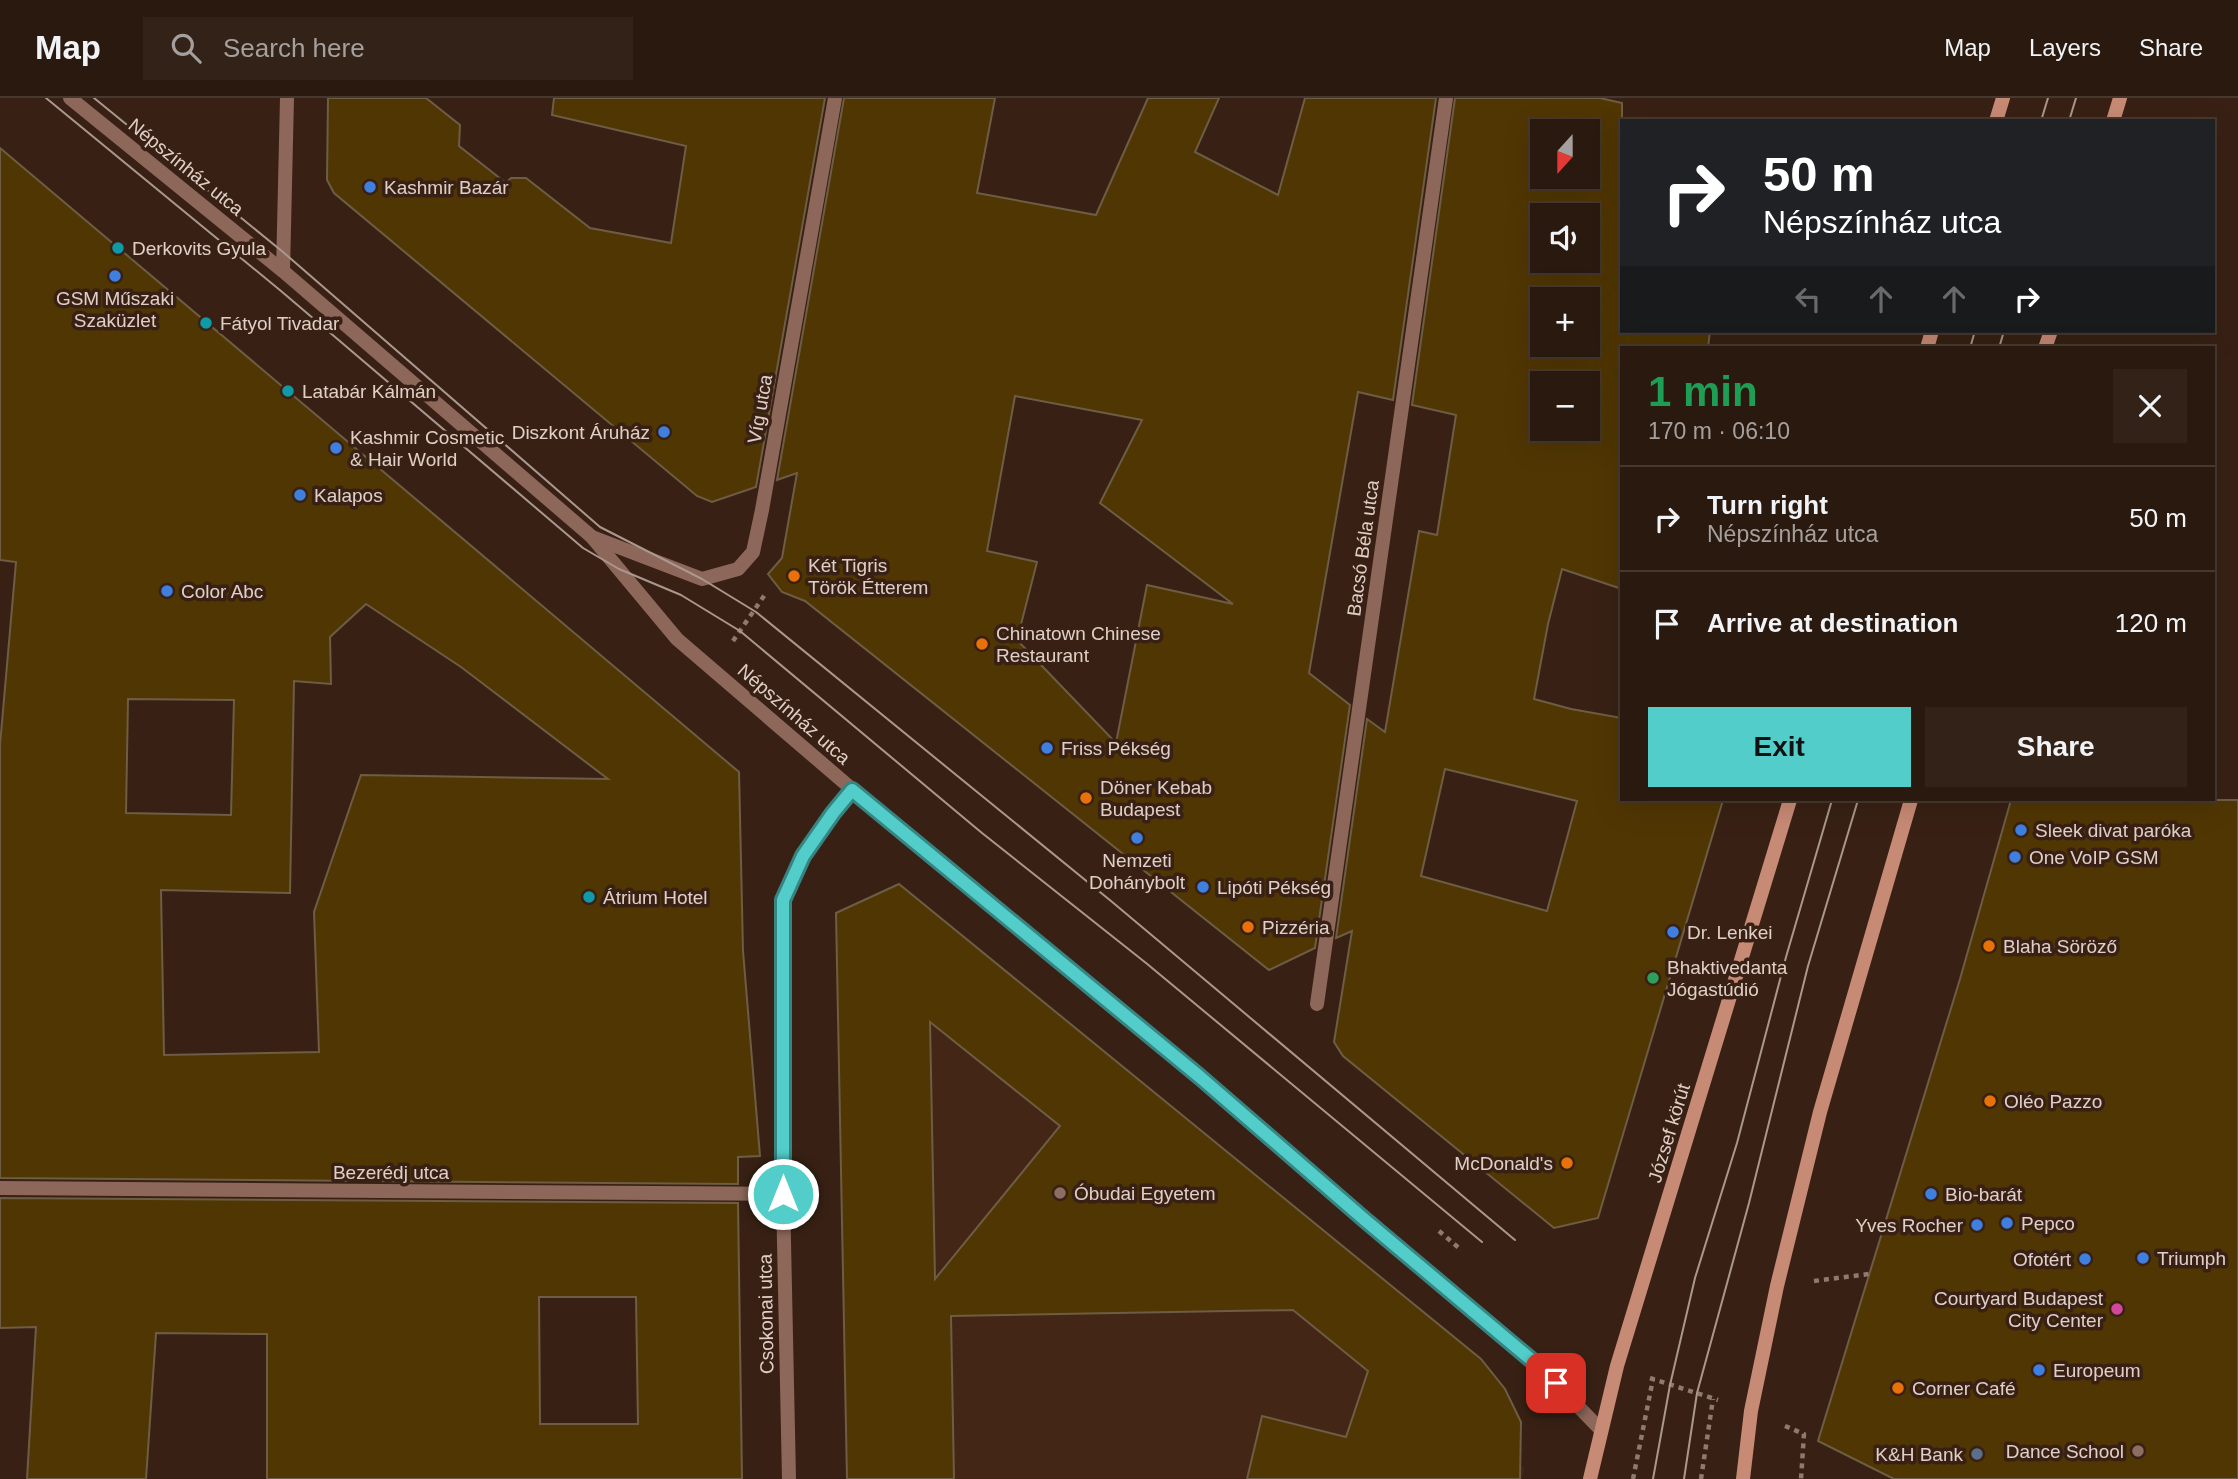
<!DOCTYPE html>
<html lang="en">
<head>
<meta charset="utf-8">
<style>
  body { margin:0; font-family:Arial,sans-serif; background:#322218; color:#f1f3f6; height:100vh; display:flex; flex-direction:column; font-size:26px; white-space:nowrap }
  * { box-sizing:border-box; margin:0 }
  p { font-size:23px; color:#a5a09e }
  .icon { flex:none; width:38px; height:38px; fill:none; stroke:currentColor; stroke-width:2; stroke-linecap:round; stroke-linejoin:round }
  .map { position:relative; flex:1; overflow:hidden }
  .side { position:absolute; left:1620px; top:248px; width:595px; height:455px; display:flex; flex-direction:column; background:#2a190f; border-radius:0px; box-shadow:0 7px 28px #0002,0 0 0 2px #46382f }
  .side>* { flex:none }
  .top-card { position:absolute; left:1620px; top:21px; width:595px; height:214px; border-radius:0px; box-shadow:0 7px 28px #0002,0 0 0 2px #46382f; background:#202124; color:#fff; overflow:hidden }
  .needle { width:46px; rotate:201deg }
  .fabs { position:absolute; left:1530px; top:21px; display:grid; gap:14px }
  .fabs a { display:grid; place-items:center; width:70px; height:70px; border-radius:0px; background:#2a190f; box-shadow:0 7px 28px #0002,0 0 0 2px #46382f; font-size:35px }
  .pin { position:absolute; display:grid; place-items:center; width:60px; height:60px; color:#fff; margin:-30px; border-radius:14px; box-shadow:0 4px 10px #0006 }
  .me { position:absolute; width:77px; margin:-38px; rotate:0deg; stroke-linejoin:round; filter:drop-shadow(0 0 5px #0008) }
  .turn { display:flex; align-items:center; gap:24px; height:147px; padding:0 28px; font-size:32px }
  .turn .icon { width:91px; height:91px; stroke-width:2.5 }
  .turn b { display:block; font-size:49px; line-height:60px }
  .lanes { display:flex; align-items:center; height:66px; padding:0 28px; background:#0003; justify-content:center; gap:35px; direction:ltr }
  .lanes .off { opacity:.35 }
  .round { display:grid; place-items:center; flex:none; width:74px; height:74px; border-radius:0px; background:#322218 }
  .head { display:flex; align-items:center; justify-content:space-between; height:119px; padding:0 28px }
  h1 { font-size:42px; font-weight:700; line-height:52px; color:#1e9e55 }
  .button { display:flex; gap:14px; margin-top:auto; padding:14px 28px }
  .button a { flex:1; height:80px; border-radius:0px; background:#53cdc9; color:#111; font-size:28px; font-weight:700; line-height:80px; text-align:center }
  .button a+a { background:#322218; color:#f1f3f6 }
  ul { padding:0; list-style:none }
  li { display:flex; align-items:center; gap:21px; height:105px; padding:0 28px; border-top:2px solid #46382f }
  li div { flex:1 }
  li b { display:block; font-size:26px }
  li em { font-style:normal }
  header { display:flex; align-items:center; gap:42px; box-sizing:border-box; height:98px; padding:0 35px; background:#2a190f; border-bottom:2px solid #46382f }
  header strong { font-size:33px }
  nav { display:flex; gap:38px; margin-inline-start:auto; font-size:24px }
  .search { width:490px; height:63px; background:#322218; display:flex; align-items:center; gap:18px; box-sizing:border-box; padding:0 24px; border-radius:0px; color:#a5a09e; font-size:26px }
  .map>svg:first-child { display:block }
</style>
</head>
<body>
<header>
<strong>Map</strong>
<div class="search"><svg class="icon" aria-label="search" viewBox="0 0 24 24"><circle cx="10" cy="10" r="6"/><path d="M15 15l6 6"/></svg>Search here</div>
<nav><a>Map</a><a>Layers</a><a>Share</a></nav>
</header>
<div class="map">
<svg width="2238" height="1381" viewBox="0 0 2238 1381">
  <rect width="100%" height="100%" fill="#382114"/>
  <path fill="#442616" d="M899 786 1481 1261 1505 1291 1521 1324V1346L1517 1367 1524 1369 1522 1381H847L836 815Z"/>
  <g fill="#503603" stroke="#6d5d44" stroke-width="2" fill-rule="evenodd">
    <path d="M328 0H426L460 27 459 48 506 85 511 80H526L590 130 671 145 686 48 552 17 554 0H825L756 389 712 404 697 398 334 95 327 82Z"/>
    <path d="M844 0H995L977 95 1096 117 1148 0H1219L1195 54 1278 97 1305 0H1436L1393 302 1358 294 1309 575 1350 607 1315 850 1269 872 805 503 782 494 768 476 782 460 797 375 777 382ZM1015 298 1142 322 1100 405 1233 506 1147 487 1116 645 1017 542 1037 464 987 453Z"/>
    <path d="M1455 0H1600L1622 5V233H1710L1708 250H1622V491L1562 471 1548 526 1534 601 1571 611 1622 620V702H1723L1598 1120 1554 1130 1343 958 1334 944 1352 833 1336 840 1367 621 1385 634 1419 433 1437 437 1456 317 1412 307ZM1542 33H1587V79H1542ZM1542 117H1587V163H1542ZM1542 201H1587V247H1542ZM1542 285H1587V331H1542ZM1445 671 1577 703 1547 813 1421 778Z"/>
    <path d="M0 50 739 674 743 853 760 1058 738 1059V1086L0 1080V647L16 464 0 462ZM366 506 461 569 608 681 361 677 314 814 319 954 164 957 161 792 290 795 294 583 331 586 330 539ZM128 601 234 602 231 717 126 715Z"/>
    <path d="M2011 702H2238V1381H1894L1818 1343 1960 881Z"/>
    <path d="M899 786 1481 1261 1505 1291 1521 1324 1520 1381H1247L1262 1318 1346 1339 1368 1273 1293 1212 951 1218 954 1381H847L836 815ZM930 924 1060 1028 935 1181Z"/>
    <path d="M0 1100 738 1105 742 1381H267V1236L156 1235 146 1381H27L36 1229 0 1230ZM539 1199H636L638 1326H540Z"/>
  </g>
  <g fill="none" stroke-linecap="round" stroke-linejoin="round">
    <g stroke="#8e7a6f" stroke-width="4.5" stroke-dasharray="5 5" stroke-linecap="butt">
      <path d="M733 543 766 495"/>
      <path d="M1439 1133 1459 1150"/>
      <path d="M1814 1183 1869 1176"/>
      <path d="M1650 1280 1718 1302"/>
      <path d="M1785 1328 1804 1336 1801 1381"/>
      <path d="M1633 1381 1653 1281"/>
      <path d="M1701 1381 1713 1301"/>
    </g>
    <g stroke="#8d675a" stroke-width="14">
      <path d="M283 173 287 0"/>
      <path d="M592 439 702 481 738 471 753 454 762 412 835 0"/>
      <path d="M1317 906 1446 0"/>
      <path d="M0 1090 783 1096"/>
      <path d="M789 1381 783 1096V801L803 758 833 715 853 692"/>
    </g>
    <path stroke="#8d675a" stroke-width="14" d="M70 0 283 173 592 439 677 541 853 692 1200 979 1541 1270 1601 1332"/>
    <g stroke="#c78a75" stroke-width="14">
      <path d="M1996 23 2003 0"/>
      <path d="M2113 23 2120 0"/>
      <path d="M1927 250 1932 233"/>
      <path d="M2045 250 2051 233"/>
      <path d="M1590 1381 1617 1268 1790 702"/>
      <path d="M1743 1381 1751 1313 1777 1188 1820 1014 1911 702"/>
    </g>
    <g stroke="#aa978e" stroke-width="2">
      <path d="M46 0 281 193 583 450 619 471 681 497 740 533 982 735 1146 865 1482 1144"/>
      <path d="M94 0 283 154 600 429 702 481 756 514 1111 803 1515 1142"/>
      <path d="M2041 23 2048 0"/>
      <path d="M2069 23 2076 0"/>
      <path d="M1970 250 1975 233"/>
      <path d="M1999 250 2004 233"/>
      <path d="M1653 1381 1670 1287 1695 1180 1737 1045 1786 859 1832 702"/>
      <path d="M1684 1381 1697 1295 1749 1105 1808 868 1858 702"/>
    </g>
  </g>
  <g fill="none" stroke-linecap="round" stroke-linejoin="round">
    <g stroke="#368583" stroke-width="18">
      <path id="route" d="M783 1096V802L803 758 833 715 852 692 1200 979 1365 1122 1541 1270 1556 1285"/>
    </g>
    <use href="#route" stroke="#53cdc9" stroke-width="12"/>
  </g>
  <g fill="#3f7fe0" stroke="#382114" stroke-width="2.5">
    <circle cx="370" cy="89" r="7"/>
    <circle cx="115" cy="178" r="7"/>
    <circle cx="664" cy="334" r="7"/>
    <circle cx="336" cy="350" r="7"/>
    <circle cx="300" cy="397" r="7"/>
    <circle cx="167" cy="493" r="7"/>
    <circle cx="1047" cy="650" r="7"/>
    <circle cx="2021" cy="732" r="7"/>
    <circle cx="1137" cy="740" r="7"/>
    <circle cx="2015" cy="759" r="7"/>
    <circle cx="1203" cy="789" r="7"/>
    <circle cx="1673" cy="834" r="7"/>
    <circle cx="1931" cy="1096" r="7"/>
    <circle cx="2007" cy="1125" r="7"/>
    <circle cx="1977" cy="1127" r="7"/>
    <circle cx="2143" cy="1160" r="7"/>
    <circle cx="2085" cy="1161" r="7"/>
    <circle cx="2039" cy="1272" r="7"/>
  </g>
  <g fill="#0f9aa8" stroke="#382114" stroke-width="2.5">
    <circle cx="118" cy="150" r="7"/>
    <circle cx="206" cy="225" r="7"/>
    <circle cx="288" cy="293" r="7"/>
    <circle cx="589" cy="799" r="7"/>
  </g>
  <g fill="#e8710a" stroke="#382114" stroke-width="2.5">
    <circle cx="794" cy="478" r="7"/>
    <circle cx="982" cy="546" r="7"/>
    <circle cx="1086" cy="700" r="7"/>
    <circle cx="1248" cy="829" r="7"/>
    <circle cx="1989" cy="848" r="7"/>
    <circle cx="1990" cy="1003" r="7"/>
    <circle cx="1567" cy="1065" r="7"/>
    <circle cx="1898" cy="1290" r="7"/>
  </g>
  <circle fill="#2e9e5b" stroke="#382114" stroke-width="2.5" cx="1653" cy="880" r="7"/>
  <g fill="#8d6e63" stroke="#382114" stroke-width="2.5">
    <circle cx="1060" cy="1095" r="7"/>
    <circle cx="2138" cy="1353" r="7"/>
  </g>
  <circle fill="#d1479c" stroke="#382114" stroke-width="2.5" cx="2117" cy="1211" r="7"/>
  <circle fill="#5c6f8a" stroke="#382114" stroke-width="2.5" cx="1977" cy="1356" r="7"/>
  <g text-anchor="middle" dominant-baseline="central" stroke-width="7" stroke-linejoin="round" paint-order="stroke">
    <g font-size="19" fill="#e0cfc7" stroke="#382114">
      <text transform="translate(186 69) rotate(39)">Népszínház utca</text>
      <text transform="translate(760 311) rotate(-80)">Víg utca</text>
      <text transform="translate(1363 450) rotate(-82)">Bacsó Béla utca</text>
      <text transform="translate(794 616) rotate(41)">Népszínház utca</text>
      <text transform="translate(1669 1035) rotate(-73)">József körút</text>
      <text x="391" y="1074">Bezerédj utca</text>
      <text transform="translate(766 1216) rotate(-91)">Csokonai utca</text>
    </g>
    <g font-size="19" fill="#e0cfc7" stroke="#382114" text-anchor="start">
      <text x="384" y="89">Kashmir Bazár</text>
      <text x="132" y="150">Derkovits Gyula</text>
      <text x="115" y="200" text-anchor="middle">GSM Műszaki<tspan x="115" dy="22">Szaküzlet</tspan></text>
      <text x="220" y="225">Fátyol Tivadar</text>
      <text x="302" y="293">Latabár Kálmán</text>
      <text x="650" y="334" text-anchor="end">Diszkont Áruház</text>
      <text x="350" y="339">Kashmir Cosmetic<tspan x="350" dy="22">&amp; Hair World</tspan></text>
      <text x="314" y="397">Kalapos</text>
      <text x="808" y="467">Két Tigris<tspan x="808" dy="22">Török Étterem</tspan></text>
      <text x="181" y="493">Color Abc</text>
      <text x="996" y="535">Chinatown Chinese<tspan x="996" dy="22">Restaurant</tspan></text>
      <text x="1061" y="650">Friss Pékség</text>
      <text x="1100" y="689">Döner Kebab<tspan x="1100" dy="22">Budapest</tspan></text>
      <text x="2035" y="732">Sleek divat paróka</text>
      <text x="2029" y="759">One VoIP GSM</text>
      <text x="1137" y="762" text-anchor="middle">Nemzeti<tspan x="1137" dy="22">Dohánybolt</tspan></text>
      <text x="1217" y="789">Lipóti Pékség</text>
      <text x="603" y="799">Átrium Hotel</text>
      <text x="1262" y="829">Pizzéria</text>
      <text x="1687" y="834">Dr. Lenkei</text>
      <text x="2003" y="848">Blaha Söröző</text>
      <text x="1667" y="869">Bhaktivedanta<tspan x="1667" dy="22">Jógastúdió</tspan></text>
      <text x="2004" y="1003">Oléo Pazzo</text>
      <text x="1553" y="1065" text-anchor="end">McDonald's</text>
      <text x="1074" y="1095">Óbudai Egyetem</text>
      <text x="1945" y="1096">Bio-barát</text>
      <text x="2021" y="1125">Pepco</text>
      <text x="1963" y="1127" text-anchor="end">Yves Rocher</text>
      <text x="2157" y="1160">Triumph</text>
      <text x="2071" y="1161" text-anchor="end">Ofotért</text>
      <text x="2103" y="1200" text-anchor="end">Courtyard Budapest<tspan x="2103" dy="22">City Center</tspan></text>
      <text x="2053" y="1272">Europeum</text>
      <text x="1912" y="1290">Corner Café</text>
      <text x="2124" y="1353" text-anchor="end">Dance School</text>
      <text x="1963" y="1356" text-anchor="end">K&amp;H Bank</text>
    </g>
  </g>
</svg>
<div class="fabs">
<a><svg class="needle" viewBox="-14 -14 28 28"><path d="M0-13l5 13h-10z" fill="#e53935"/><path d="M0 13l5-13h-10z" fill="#a5a09e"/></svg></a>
<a><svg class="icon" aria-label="sound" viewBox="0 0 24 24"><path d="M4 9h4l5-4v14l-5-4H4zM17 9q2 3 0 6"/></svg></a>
<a>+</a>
<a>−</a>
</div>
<div class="pin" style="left:1556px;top:1285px;background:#d93025"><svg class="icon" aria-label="arrive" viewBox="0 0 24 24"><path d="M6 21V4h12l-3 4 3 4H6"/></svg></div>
<svg class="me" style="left:783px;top:1096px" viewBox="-20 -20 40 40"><circle r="17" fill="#53cdc9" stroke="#fff" stroke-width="3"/><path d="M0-11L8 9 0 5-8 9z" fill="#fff"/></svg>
<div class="top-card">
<div class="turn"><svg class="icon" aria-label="right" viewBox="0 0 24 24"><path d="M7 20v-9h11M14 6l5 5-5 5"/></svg><div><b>50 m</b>Népszínház utca</div></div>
<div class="lanes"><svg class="icon off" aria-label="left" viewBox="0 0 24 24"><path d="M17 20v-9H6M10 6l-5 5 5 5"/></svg><svg class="icon off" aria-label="ahead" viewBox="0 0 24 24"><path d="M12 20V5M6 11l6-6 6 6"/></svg><svg class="icon off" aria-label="ahead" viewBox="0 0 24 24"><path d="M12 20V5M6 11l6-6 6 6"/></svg><svg class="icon" aria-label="right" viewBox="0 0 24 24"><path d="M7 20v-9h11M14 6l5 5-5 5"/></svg></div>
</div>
<section class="side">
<div class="head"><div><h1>1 min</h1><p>170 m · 06:10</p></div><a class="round"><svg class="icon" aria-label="close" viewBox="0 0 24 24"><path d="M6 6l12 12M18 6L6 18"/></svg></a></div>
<ul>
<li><svg class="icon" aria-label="right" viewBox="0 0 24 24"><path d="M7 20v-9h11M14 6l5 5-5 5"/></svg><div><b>Turn right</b><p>Népszínház utca</p></div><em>50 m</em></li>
<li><svg class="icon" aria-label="arrive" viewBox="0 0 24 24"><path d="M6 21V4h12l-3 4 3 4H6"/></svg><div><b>Arrive at destination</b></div><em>120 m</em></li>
</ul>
<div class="button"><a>Exit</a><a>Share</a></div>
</section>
</div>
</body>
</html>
